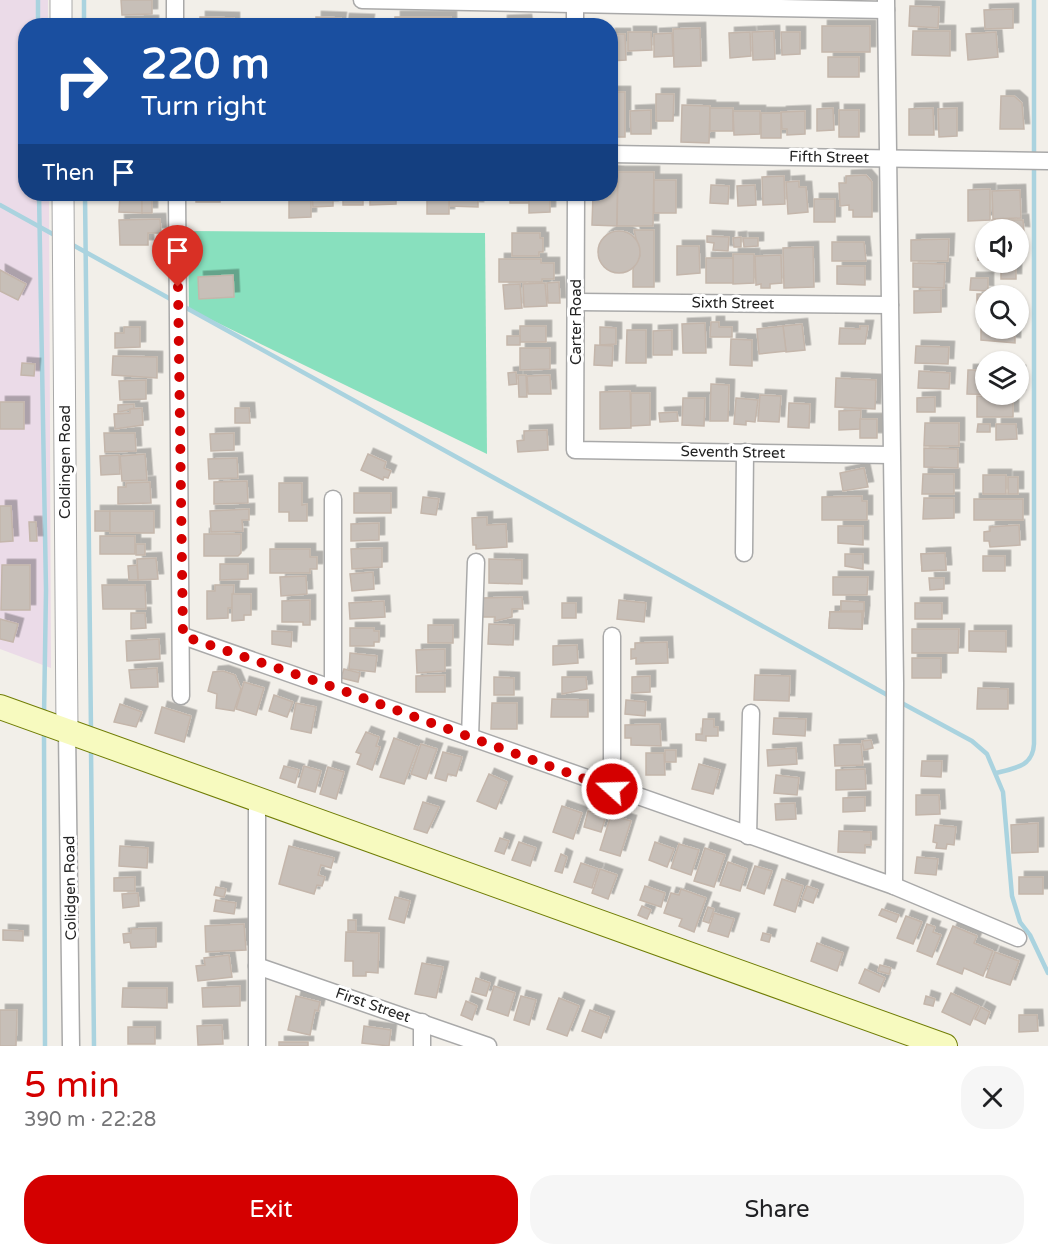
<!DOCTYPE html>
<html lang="en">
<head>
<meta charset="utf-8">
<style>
  body { margin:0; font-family:"Varela Round",sans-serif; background:#f6f6f6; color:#202124; height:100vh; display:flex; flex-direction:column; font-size:22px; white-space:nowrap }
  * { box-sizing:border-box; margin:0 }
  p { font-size:20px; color:#757577 }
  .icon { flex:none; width:33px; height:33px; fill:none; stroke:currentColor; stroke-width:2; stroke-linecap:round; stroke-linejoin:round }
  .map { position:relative; height:1046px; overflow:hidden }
  .sheet { display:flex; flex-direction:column; background:#fff; flex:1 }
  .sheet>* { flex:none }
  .hud { position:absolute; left:18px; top:18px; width:600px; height:183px; border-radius:24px; box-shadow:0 2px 4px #0004; background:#1a4fa0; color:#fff; overflow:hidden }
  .fabs { position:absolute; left:975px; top:219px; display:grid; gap:12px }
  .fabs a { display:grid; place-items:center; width:54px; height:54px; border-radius:50%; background:#fff; box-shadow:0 2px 4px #0004; font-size:30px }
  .pin { position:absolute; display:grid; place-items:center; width:51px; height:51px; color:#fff; margin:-62px -26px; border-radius:50% 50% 50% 0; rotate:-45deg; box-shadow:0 0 6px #0007 }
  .pin .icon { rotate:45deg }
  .me { position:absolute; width:66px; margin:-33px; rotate:290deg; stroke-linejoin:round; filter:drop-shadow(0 0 4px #0008) }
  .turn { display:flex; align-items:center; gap:21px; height:126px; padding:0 24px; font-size:27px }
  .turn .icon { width:78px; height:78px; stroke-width:2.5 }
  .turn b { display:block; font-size:42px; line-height:51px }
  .then { display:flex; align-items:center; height:57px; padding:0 24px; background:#0003; gap:12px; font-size:22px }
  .round { display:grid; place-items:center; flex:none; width:63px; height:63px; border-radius:24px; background:#f6f6f6 }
  .head { display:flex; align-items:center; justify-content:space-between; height:102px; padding:0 24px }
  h1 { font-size:36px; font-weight:600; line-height:45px; color:#d40000 }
  .button { display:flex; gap:12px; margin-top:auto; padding:12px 24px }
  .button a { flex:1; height:69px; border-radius:24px; background:#d40000; color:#fff; font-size:24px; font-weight:600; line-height:69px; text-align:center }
  .button a+a { background:#f6f6f6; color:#202124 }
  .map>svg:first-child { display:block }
</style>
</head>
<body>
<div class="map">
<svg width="1048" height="1046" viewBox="0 0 1048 1046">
  <defs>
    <filter id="shadow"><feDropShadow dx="5.5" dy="-5.5" stdDeviation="0" flood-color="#0004"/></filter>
  </defs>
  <rect width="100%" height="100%" fill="#f2efe9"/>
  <path fill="#ebdbe8" d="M0 0H48V25L26 26V194H49L51 668 0 649Z"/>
  <path fill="#88e0be" d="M188 231 485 233 487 454 189 309Z"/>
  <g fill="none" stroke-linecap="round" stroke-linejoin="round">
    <g stroke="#aad3df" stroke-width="4.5">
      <path d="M38 0V26"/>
      <path d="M84 0V26"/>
      <path d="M1034 0V156"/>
      <path d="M39 194 46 590 44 716"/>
      <path d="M85 194 91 731"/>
      <path d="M0 205 58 237"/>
      <path d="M71 244 174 301"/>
      <path d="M181 305 891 697"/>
      <path d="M898 701 972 741 987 754 1003 792 1012 896 1020 922 1030 935 1048 973"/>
      <path d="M44 731 45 1046"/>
      <path d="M91 748 94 1046"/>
      <path d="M996 773C1016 768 1033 766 1034 744V165"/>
    </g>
  </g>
  <g fill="#c7bfb8" stroke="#c4b6ab" stroke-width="1.5" filter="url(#shadow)">
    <path d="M121 0H152V14L122 15Z"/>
    <path d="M910 6 939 7 938 28 909 26Z"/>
    <path d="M1013 9V28L985 29 984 10Z"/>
    <path d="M200 17 234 18V26H200Z"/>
    <path d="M316 17 341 18 340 26H316Z"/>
    <rect x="395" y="17" width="56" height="9"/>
    <path d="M344 19 369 20 368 26H343Z"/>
    <path d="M526 20 527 26H502V21Z"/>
    <rect x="120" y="21" width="33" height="5"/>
    <rect x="822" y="26" width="48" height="26"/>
    <path d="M700 28 701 66 674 67 673 29Z"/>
    <path d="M774 31 775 59 753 60 752 32Z"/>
    <path d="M913 31H950V56L912 55Z"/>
    <path d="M628 32H651L652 50 628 51Z"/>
    <path d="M750 32 751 56 730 58 729 33Z"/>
    <path d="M781 32H800V54L782 55Z"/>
    <path d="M996 32 998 57 968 60 966 34Z"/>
    <path d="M672 33 673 56 654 57V34Z"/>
    <path d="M610 34H625L626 60 610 61Z"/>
    <rect x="828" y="57" width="31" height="20"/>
    <rect x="610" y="92" width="15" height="45"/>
    <path d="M656 94H674L673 121H656Z"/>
    <path d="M1001 96H1014L1022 103 1024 129H1000Z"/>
    <path d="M682 105 710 106 709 143 681 142Z"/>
    <rect x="710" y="108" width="23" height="23"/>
    <path d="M833 108 834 130 817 131V109Z"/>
    <path d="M933 108 934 135H909V109Z"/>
    <path d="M957 108V136L939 137 938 109Z"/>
    <path d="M651 110V134H631L630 111Z"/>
    <rect x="839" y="110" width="20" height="27"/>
    <path d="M733 111H760V134L734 135Z"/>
    <path d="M805 111V134L787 135V129H782L781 112Z"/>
    <rect x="761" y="113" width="20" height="25"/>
    <path d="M610 171 618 172 617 226 592 225 593 194H610Z"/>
    <path d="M618 172H654L653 226H617Z"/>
    <path d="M866 175 872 182V217H853V210H849V205L840 206 839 183H846V176Z"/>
    <path d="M784 176 785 204 763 205 762 177Z"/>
    <rect x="654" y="180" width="22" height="33"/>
    <path d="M799 181V187H806L808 212 788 214 786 182Z"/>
    <path d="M711 185 729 186 728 204 710 203Z"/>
    <path d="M755 185 756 205 738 206 737 186Z"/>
    <path d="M990 189V220L968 221V190Z"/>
    <path d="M1020 190 1021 218 993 219 992 191Z"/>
    <path d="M120 194H142V213L119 212Z"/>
    <rect x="142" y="194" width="10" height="19"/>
    <rect x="196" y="194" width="24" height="8"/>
    <path d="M229 194H249L248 200H229Z"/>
    <rect x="285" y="194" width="26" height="6"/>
    <path d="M312 194H333V206L313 207Z"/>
    <rect x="343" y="194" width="20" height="11"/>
    <path d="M370 194H396V204L370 205Z"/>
    <path d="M398 194H415L416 197 398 198Z"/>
    <path d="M444 194H478V207L449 206V199H444Z"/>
    <path d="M478 194H496V199L478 198Z"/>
    <path d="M501 194H529V203H510V196L501 197Z"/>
    <path d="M529 194H550V212L529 213Z"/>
    <rect x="814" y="199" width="21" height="23"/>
    <rect x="427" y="200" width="22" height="14"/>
    <path d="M289 201H311V217L289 218Z"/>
    <path d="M160 219 161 233H148V245H120L119 220Z"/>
    <path d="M992 220H1023L1024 232 992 230Z"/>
    <path d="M634 230H654V287H633V268L640 256Z"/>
    <circle cx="619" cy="252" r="21"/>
    <path d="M512 233H540V238H543V252H539V256H512Z"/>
    <path d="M707 236 729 237 728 251 713 250 714 243 707 242Z"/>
    <path d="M741 237V247H734L733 238Z"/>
    <path d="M743 238H758V246L744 247Z"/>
    <path d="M949 239 948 261H911V240Z"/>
    <path d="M832 242H864L866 261H832Z"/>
    <path d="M979 244H986V261L978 260Z"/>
    <path d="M677 246H699L700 273 677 275Z"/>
    <path d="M813 247 814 287 784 288 783 248Z"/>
    <path d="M733 254H754V283L733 284Z"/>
    <path d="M781 255 782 283 770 284V288H761V284L756 285 755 256Z"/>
    <rect x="706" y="258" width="27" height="25"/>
    <path d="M499 259H541V263H554V279H542V282H499Z"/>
    <path d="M913 263 945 264 944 288 913 287Z"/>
    <path d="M837 266H865V285L837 284Z"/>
    <rect x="1001" y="266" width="15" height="13"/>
    <path d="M0 270 26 284 18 300 0 291Z"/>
    <path d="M233 275 234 297 199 299 198 277Z"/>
    <path d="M971 278H988V291L970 290Z"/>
    <path d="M559 282 560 303H548L547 283Z"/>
    <path d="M545 283 547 306 524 307 523 284Z"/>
    <path d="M520 284 522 308 505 309 503 285Z"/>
    <path d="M941 290V312L914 313V291Z"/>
    <path d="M977 294H1007L1006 296H986V313H977Z"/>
    <path d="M981 320H986V328H1015V343L981 340Z"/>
    <path d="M711 322H719V327H732V337H710Z"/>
    <path d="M705 323 706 353H683L682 324Z"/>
    <path d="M802 324 805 350 786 352 783 326Z"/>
    <rect x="520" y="326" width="26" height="16"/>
    <path d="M783 326 786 351 759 354 757 329Z"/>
    <path d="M860 326H868L865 344H839L840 328 860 329Z"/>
    <path d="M124 327H140V347L115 348V333H124Z"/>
    <path d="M600 327 616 328V344L600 345Z"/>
    <path d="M627 330H646V363H626Z"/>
    <path d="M672 330V355H653V331Z"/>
    <rect x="507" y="336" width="13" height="9"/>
    <path d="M731 339 752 340V366L730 365Z"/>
    <path d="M595 345 613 346 612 366 594 365Z"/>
    <path d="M916 346 949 347 948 364 915 363Z"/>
    <path d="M520 348H550V369L520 370Z"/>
    <path d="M113 356 157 357V378L112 375Z"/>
    <path d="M22 363 35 364 34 376 21 375Z"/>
    <path d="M968 370H986V394H1018L1020 370V395L967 394Z"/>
    <path d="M919 371 950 373 949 389 918 388Z"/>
    <path d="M516 372 517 384 509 385 508 373Z"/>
    <path d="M518 375H526L527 397H519Z"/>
    <path d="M550 375 551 394H528L527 376Z"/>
    <path d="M836 378 876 380 875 409 835 407Z"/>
    <path d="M146 380V399L120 400 119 381Z"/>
    <path d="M711 384 729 385 728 421H710Z"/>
    <path d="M630 391 631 428 600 429V392Z"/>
    <path d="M631 393H650V425L631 426Z"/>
    <path d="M760 395 781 396 779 422 758 421Z"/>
    <path d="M977 396 1013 397V417H977Z"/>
    <path d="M935 397V412H917V398Z"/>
    <path d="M683 398H705L704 426 682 425Z"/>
    <path d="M736 398 758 400 755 422 746 421V425L734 424Z"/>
    <rect x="0" y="402" width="24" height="27"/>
    <path d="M789 403 810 404 809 428 788 427Z"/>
    <path d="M134 404V409L118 412V405Z"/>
    <path d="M142 408 143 425 115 429 114 414 130 413V409Z"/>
    <path d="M235 408H249L250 423H235Z"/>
    <path d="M861 410 860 429 839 430V411Z"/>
    <path d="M677 412 678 421 660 422 659 413Z"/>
    <rect x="860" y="419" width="17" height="19"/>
    <path d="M925 423H959V446H924Z"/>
    <path d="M978 424H990V432H977Z"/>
    <path d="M996 424H1016L1017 439 996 440Z"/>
    <path d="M547 430 548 450 518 452 517 441 524 440V431Z"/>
    <path d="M104 433H135L136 451 105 452Z"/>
    <path d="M234 433V450L211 451 210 434Z"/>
    <path d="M924 448 958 449V468L924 467Z"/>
    <path d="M145 454 147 480 122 481 120 456Z"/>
    <path d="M368 454 386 462 384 468 391 471 388 478 384 477 383 480 361 470Z"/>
    <path d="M119 455 120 474 101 475 100 456Z"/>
    <path d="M237 458 238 478 209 479 208 459Z"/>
    <path d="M864 468 868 487 843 491 840 473Z"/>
    <path d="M923 474H954V494H922Z"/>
    <rect x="983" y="475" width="23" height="19"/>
    <rect x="1008" y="477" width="10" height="17"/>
    <path d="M247 481 248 503 214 504V482Z"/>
    <path d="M150 482 151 503 118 504V487H126V483Z"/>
    <path d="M279 483H302V505L307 504V521H289V512H279Z"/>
    <rect x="354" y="493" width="37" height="20"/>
    <path d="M862 496V501H867V520H822V497Z"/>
    <path d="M423 497 439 499 436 515 421 513Z"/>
    <path d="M924 498H954V518L923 519Z"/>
    <rect x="974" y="499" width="49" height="21"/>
    <path d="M0 506H11L13 541 0 542Z"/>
    <path d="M249 509V520H242L243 531 211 532 210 511Z"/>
    <rect x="95" y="511" width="15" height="20"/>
    <rect x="110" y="511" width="44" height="22"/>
    <path d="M487 517V525L506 524 507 547 476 549V545H473L472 518Z"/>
    <path d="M29 522H36L37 541H30Z"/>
    <path d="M379 523V540L351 541V524Z"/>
    <path d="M1019 525 1020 545 990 547 989 541H984V532L990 531V527Z"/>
    <path d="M838 526H863V545L838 543Z"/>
    <path d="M204 534H241V553L238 556H204Z"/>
    <rect x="100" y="536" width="35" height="18"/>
    <rect x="136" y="544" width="9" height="11"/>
    <path d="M382 548V567L352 569 351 549Z"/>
    <path d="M270 549H310V557H317V569H310V573H270Z"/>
    <path d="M945 553 946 570 922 571 921 554Z"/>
    <path d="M945 553 946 570 922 571 921 554Z"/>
    <path d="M845 554H863V569L845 566Z"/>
    <rect x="983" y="556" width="22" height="15"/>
    <path d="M156 558 158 579 138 580 137 559Z"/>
    <path d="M489 559 522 560V584L489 583Z"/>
    <path d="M220 564H248V579L220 580Z"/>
    <path d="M2 565H30V610H1Z"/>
    <path d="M137 565 138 580H129L128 566Z"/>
    <path d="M373 572 374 589 352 591 350 574Z"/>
    <path d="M306 576 307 594 281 596 280 577Z"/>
    <path d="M833 577H868L867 595H833Z"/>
    <path d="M929 578H944V589L930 590Z"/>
    <path d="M102 585H145L146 609H103Z"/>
    <path d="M215 585H234L232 608H228V618L207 619V591H215Z"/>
    <path d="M232 594H251V615H244V620L232 621Z"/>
    <path d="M522 597 523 609H512V617L495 621V617H483V598Z"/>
    <path d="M310 600V625H303V622H282V601Z"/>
    <path d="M619 600 646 603 644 622 617 619Z"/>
    <path d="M384 601 385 617 350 619 349 603Z"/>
    <path d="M841 601 864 602V611H841Z"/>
    <path d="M841 601 864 602V611H841Z"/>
    <rect x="562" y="603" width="14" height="15"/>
    <rect x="915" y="603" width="27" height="16"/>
    <path d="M864 611 862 629 829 628 830 612Z"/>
    <path d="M830 612H862V629L829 628Z"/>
    <path d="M830 612H862V629L829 628Z"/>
    <path d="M131 613H145L146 628 131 629Z"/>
    <path d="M0 619 18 624 13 642 0 639Z"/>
    <path d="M489 624 514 625 513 645 488 644Z"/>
    <rect x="428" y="625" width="25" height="18"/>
    <path d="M350 628H374V631H379V642H374V646H350Z"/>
    <path d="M912 629H959L958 653H912Z"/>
    <path d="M272 631 292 632 291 647 272 644Z"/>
    <path d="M969 631H1006V652L969 651Z"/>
    <path d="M159 639 160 659 127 661 126 641Z"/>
    <path d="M667 642 668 663 636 664V658L631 659V649H635V643Z"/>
    <path d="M577 645 578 663 553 665V646Z"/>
    <path d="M445 649V671L417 673 416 650Z"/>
    <path d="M350 653 377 656 375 672 349 669Z"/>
    <rect x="912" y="658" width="29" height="20"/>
    <path d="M157 668 158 687 131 688 129 670Z"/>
    <path d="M344 669 360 673 358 682 341 678Z"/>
    <path d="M223 671 235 675 241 689 234 711 216 708 217 694 208 691 213 672Z"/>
    <path d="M445 675V692H416V676Z"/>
    <path d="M755 675 790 676 789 701 754 700Z"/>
    <path d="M650 676V692L632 693V677Z"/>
    <path d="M494 677 514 678V695H494Z"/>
    <path d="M562 677H586L587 689 562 694Z"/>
    <path d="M244 682 264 688 256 715 236 709Z"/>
    <path d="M978 688 1008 689V709H977Z"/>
    <path d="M274 695 293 702 287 717 269 711Z"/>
    <path d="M552 699 588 700V717H551Z"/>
    <path d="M626 700 646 702 645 716 625 714Z"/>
    <path d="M296 703 316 707 311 733 291 729Z"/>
    <path d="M492 703H517V729H491Z"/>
    <path d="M120 704 142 712 136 727 114 722Z"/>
    <path d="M162 707 191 716 184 742 155 733Z"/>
    <path d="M774 718 806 719 805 736 773 734Z"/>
    <path d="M703 719H714V727H718V736H706V741L696 740V734H702Z"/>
    <path d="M660 724 661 746 631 745V738H625V725Z"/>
    <path d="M366 732 379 737 376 746 380 747 372 770 357 764 361 754 356 752Z"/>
    <path d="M394 738 418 747 404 784 380 777Z"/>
    <path d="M871 740 873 748 864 750 862 741Z"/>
    <path d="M421 744 437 749 426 779 411 774Z"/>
    <path d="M861 744 863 765 835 766 834 745Z"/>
    <path d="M796 748 797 764 768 766 767 750Z"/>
    <rect x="665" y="750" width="11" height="12"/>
    <path d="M443 752 462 757 456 776 448 774 446 781 435 778Z"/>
    <path d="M646 753H664L665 775H646Z"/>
    <path d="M922 761H942L941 777 921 776Z"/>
    <path d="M699 764 720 770 713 794 692 789Z"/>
    <path d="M284 766 299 770 295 783 280 778Z"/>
    <path d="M304 766 321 771 315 792 298 787Z"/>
    <path d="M328 767 344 772 336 799 320 794Z"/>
    <path d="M865 769 866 789 836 790V770Z"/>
    <path d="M489 774 507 782 496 809 477 801Z"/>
    <path d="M776 775 799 778 797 795 774 793Z"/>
    <path d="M916 795H939L940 814 916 815Z"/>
    <path d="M865 797V811L843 812V798Z"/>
    <path d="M423 802 439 807 427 833 414 829Z"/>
    <path d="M795 803 796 819 776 820 775 804Z"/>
    <path d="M562 806 582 813 573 839 553 832Z"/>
    <path d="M588 811 606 816 601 832 584 827Z"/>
    <path d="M611 815 631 821 620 856 600 850Z"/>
    <path d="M1038 823V852L1012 853 1011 825Z"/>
    <path d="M935 825 956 827 954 845 947 844 946 849 936 848 937 843 933 842Z"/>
    <path d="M839 831 871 832V845H865V853L838 852Z"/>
    <path d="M500 838 509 841 504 854 495 851Z"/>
    <path d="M519 842 536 848 530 866 512 860Z"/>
    <path d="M655 842 674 849 667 867 649 860Z"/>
    <path d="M679 844 699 850 691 875 671 868Z"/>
    <path d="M120 846 148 848 147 868 119 866Z"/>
    <path d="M289 846 334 858 331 868 321 865 318 875 325 877 322 886 317 885 314 894 279 884Z"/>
    <path d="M705 848 725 855 714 887 694 881Z"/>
    <path d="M561 854 567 857 562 873 555 871Z"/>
    <path d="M917 857 938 859 936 875 915 873Z"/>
    <path d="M728 862 747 869 740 891 720 885Z"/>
    <path d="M581 863 598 869 592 888 574 882Z"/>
    <path d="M755 866 772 871 764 894 747 888Z"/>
    <path d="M600 869 617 875 608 899 592 893Z"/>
    <path d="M135 877V891H114V878Z"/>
    <rect x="1019" y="877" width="24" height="17"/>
    <path d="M782 879 803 886 795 912 774 905Z"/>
    <path d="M645 886 665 893 661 907 640 900Z"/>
    <path d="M807 886 818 890 813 903 802 899Z"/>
    <path d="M216 887 226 889 224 897 214 895Z"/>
    <path d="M681 889 706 898 694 932 679 926 682 919 664 913 671 893 679 895Z"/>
    <path d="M138 893 139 906 123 908 122 894Z"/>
    <path d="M395 897 410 901 404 923 389 919Z"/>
    <path d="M216 900 236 903 234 914 214 911Z"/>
    <path d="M642 906 651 910 647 919 638 915Z"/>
    <path d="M708 907 714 909 709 923 703 921Z"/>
    <path d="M882 909 899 915 896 922 879 915Z"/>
    <path d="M714 913 734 919 728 937 708 931Z"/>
    <path d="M906 916 922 922 913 944 897 938Z"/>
    <rect x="348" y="920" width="8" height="11"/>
    <path d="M244 924 246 950 206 952 205 926Z"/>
    <path d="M927 924 935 927 933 932 941 935 932 957 917 951Z"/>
    <path d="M953 926 977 936 974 943 993 951 983 976 964 968 962 974 937 964Z"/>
    <path d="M156 928V947L131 948 130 942 124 943 123 934 131 933V929Z"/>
    <path d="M3 930 23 931V941L3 940Z"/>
    <path d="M346 932 379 933 378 973 366 972V976H353V961H345Z"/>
    <path d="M763 933 771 935 769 942 761 940Z"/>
    <path d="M817 943 843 953 837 971 811 961Z"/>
    <path d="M995 952 1019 961 1010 985 986 977Z"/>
    <path d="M229 955 232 977 198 981 196 966 205 965 204 958Z"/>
    <path d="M422 963 443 967 436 998 415 994Z"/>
    <path d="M880 965 891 968 889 974 878 971Z"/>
    <path d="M865 969 885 978 879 992 859 983Z"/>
    <path d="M476 978 490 983 486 996 472 992Z"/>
    <path d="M240 986V1006L203 1007 202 988Z"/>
    <path d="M494 986 515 993 508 1016 487 1009Z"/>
    <path d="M123 988H167V1008L122 1007Z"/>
    <path d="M951 993 979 1006 970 1025 942 1012Z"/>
    <path d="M296 996 320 1002 318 1011 315 1010 310 1035 288 1030Z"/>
    <path d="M521 996 536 1000 529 1025 514 1020Z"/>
    <path d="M926 996 935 999 933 1006 924 1004Z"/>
    <path d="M559 998 579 1006 567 1036 547 1029Z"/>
    <path d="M466 1001 477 1006 472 1020 461 1015Z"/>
    <path d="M981 1007 990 1012 985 1024 975 1019Z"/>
    <path d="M0 1010H17L16 1046H0Z"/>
    <path d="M590 1010 609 1017 601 1038 582 1031Z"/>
    <path d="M1019 1015H1037L1038 1031 1019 1032Z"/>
    <path d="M222 1025 223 1044 198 1045 197 1026Z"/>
    <path d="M364 1026 391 1030 389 1046 362 1043Z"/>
    <rect x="128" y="1027" width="27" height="17"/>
    <rect x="279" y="1042" width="29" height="4"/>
  </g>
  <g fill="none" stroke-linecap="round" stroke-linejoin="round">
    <g stroke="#a9a9a9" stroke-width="19">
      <g id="minor">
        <path d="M175 0V26"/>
        <path d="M362 0 886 10"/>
        <path d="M575 0V26"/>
        <path d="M886 0 895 683 894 886"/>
        <path d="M610 154 1048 161"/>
        <path d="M177 194 181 696"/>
        <path d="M576 194 575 450 891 455"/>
        <path d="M577 302 890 305"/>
        <path d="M744 553 745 452"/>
        <path d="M183 636 894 886 1018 938"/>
        <path d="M333 687V499"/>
        <path d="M67 730 71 1046"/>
        <path d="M470 737 476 562"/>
        <path d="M612 789V636"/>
        <path d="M748 836 751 713"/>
        <path d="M257 966 488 1046"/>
        <path d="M257 1046V800"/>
        <path d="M422 1046V1022"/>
      </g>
    </g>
    <g stroke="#a9a9a9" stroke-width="23">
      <g id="tertiary">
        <path d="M61 0V26"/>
        <path d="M63 194 67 730"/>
      </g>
    </g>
    <g stroke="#707d05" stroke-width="26">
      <path id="secondary" d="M0 707 945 1046"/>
    </g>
    <use href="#minor" stroke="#fff" stroke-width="16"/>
    <use href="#tertiary" stroke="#fff" stroke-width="21"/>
    <use href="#secondary" stroke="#f7fabf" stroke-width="24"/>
  </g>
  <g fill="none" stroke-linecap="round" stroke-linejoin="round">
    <path stroke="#d40000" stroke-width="10" stroke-dasharray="0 18" d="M178 287 183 636 333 687 612 789"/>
  </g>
  <g text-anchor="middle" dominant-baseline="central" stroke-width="6" stroke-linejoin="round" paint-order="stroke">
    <g font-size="15" fill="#222" stroke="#fff">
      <text transform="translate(829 157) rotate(1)">Fifth Street</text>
      <text transform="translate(733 303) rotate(1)">Sixth Street</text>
      <text transform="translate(576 322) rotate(-90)">Carter Road</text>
      <text transform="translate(733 452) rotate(1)">Seventh Street</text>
      <text transform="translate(65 462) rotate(-90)">Coldingen Road</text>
      <text transform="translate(70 888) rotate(-91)">Colidgen Road</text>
      <text transform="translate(373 1005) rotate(19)">First Street</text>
    </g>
  </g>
</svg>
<div class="fabs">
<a><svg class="icon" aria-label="sound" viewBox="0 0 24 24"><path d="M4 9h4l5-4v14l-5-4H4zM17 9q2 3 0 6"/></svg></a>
<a><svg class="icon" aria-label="search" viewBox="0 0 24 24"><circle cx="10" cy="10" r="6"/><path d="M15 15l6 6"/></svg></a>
<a><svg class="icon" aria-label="layers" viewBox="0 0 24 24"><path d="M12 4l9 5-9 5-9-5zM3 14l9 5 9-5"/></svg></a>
</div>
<div class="pin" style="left:178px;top:287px;background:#d93025"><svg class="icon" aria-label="arrive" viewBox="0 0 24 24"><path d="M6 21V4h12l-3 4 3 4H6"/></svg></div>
<svg class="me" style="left:612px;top:789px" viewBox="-20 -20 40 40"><circle r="17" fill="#d40000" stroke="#fff" stroke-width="3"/><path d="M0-11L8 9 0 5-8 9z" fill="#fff"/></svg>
<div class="hud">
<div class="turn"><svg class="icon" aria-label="right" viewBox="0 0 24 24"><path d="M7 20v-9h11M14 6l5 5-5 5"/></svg><div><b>220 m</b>Turn right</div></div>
<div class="then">Then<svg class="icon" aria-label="arrive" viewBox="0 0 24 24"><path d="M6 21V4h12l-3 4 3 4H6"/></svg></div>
</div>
</div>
<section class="sheet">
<div class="head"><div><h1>5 min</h1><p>390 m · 22:28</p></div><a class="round"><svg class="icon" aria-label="close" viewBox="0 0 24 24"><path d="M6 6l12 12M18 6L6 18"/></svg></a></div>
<div class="button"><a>Exit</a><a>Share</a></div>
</section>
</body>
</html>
